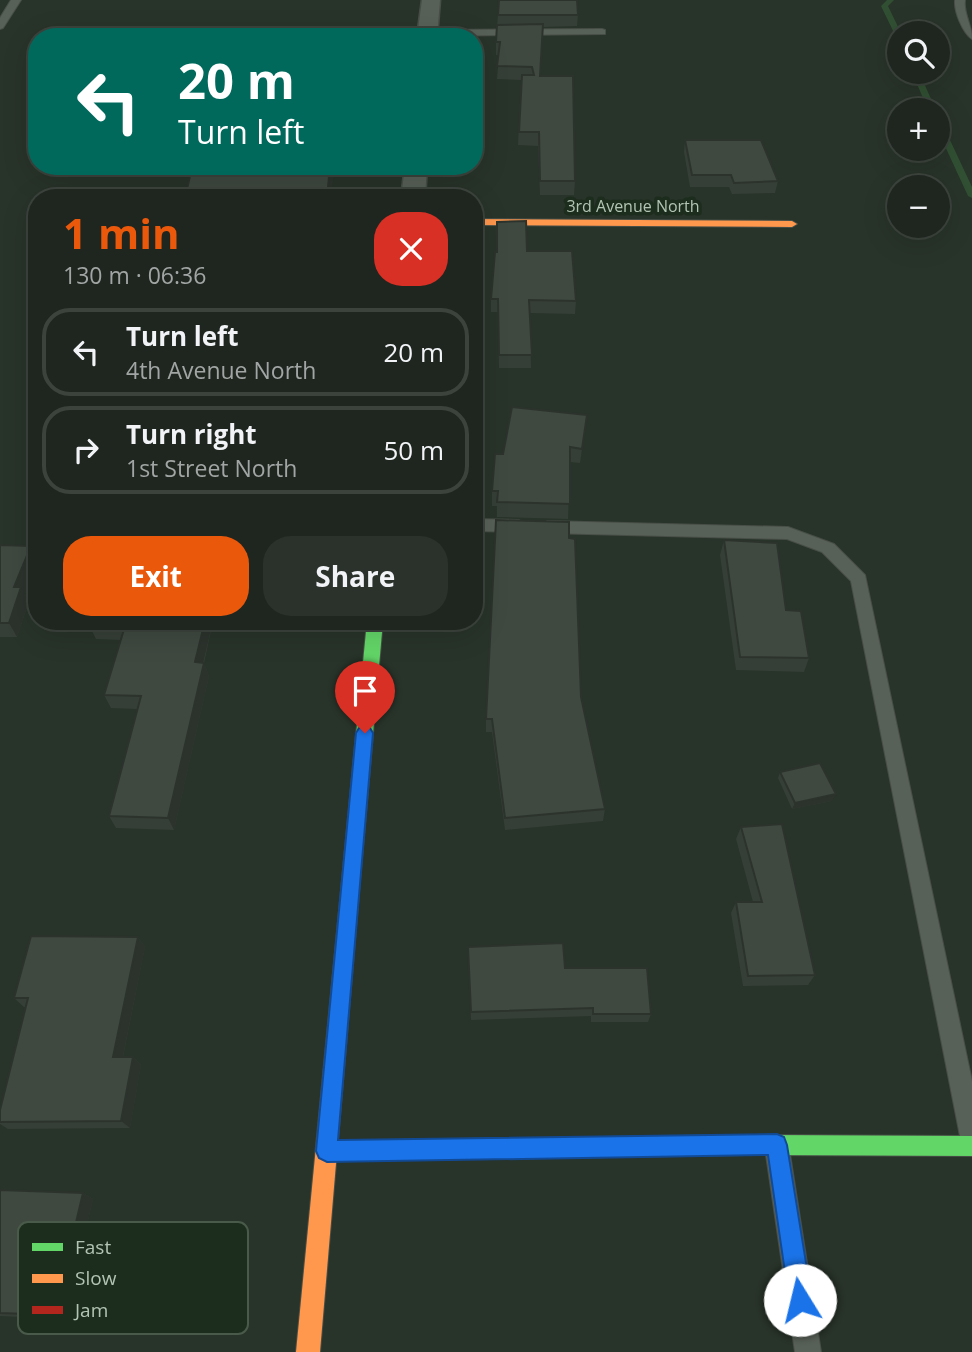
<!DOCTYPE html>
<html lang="en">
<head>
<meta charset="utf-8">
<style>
  body { margin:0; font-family:"Open Sans",sans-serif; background:#2b322c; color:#f1f3f6; height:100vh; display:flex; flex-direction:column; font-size:26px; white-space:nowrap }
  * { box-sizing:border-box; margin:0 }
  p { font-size:23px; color:#a1a5a4 }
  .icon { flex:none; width:38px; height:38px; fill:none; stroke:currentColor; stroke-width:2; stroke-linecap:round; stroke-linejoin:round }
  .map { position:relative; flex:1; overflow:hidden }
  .sheet { position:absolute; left:28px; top:189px; width:455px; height:441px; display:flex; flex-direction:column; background:#1e261f; border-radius:28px; box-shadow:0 7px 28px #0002,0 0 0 2px #3c433d }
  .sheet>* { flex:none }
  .top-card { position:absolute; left:28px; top:28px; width:455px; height:147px; border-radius:28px; box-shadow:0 7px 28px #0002,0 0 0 2px #3c433d; background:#00695c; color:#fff; overflow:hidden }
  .buttons { position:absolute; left:887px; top:21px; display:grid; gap:14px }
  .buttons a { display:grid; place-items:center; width:63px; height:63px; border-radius:50%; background:#1e261f; box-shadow:0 7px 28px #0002,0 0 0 2px #3c433d; font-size:35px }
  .pin { position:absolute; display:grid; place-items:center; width:60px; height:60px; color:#fff; margin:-72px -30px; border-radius:50% 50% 50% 0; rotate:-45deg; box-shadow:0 0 7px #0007 }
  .pin .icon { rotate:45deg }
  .me { position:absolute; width:77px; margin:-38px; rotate:351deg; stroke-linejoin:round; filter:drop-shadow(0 0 5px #0008) }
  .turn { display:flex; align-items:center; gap:24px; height:147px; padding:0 35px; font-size:32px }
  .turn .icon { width:91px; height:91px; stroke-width:2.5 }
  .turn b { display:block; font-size:49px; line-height:60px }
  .round { display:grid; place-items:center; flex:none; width:74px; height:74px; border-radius:28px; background:#2b322c }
  .headline { display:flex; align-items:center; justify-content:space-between; height:119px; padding:0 35px }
  h1 { font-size:42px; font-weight:700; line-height:52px; color:#ea580c }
  .primary-button { display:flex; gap:14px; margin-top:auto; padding:14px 35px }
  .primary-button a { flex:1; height:80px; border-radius:28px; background:#ea580c; color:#fff; font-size:28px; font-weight:700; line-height:80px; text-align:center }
  .primary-button a+a { background:#2b322c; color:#f1f3f6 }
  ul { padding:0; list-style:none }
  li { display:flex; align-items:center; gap:21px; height:88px; margin:0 14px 10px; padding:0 21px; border:4px solid #3c433d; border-radius:28px }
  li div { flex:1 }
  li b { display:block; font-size:26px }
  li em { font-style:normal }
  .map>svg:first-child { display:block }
</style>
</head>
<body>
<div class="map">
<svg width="972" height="1352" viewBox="0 0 972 1352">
  <rect width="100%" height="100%" fill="#283329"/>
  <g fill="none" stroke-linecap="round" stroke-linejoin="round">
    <g fill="#315033" fill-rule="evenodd">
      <path d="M887 0H894L888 6 901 33 900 41 897 39 881 6Z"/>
      <path d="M912 72H919L936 110H928Z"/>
      <path d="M938 121 942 123 972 187V198L968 196 938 131Z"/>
    </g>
    <g stroke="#474e47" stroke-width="2">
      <g id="lane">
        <path d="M11 0H21L3 28 0 29V18Z"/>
        <path d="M955 0H965C963 13 972 25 972 39 963 33 954 12 955 0Z"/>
        <path d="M602 29 605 30V34L428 36 423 33 428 30Z"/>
        <path d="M474 519 519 520 527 526 519 532 474 531Z"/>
        <path d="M547 521 788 527 834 544 865 575 972 1081V1148L964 1144 960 1136 851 581 822 552 787 539 547 533 539 527Z"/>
        <path d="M777 1136 785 1140 789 1148 821 1352H795L765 1148 769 1140Z"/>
      </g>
    </g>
    <g stroke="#474e47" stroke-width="3">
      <g id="street">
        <path d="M422 0H440L437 37H417Z"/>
        <path d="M405 166H427L425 198H401Z"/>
      </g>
    </g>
    <g stroke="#474e47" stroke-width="2">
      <g id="fast">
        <path d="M367 621H383L361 869 358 875 352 877 346 875 343 869Z"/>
        <path d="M745 1135 972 1136V1156L745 1155 738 1152 735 1145 738 1138Z"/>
      </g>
    </g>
    <g stroke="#474e47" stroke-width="2">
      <g id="slow">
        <path d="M474 219 792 221 797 224 792 227 474 225Z"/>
        <path d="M352 861 358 863 361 869 320 1352H296L343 869 346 863Z"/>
      </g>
    </g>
    <g stroke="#474e47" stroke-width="2">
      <path id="jam" d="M745 1135 752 1138 755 1145 752 1152 745 1155 327 1161 320 1158 317 1151 320 1144 327 1141Z"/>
    </g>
    <use href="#lane" fill="#586158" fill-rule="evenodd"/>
    <use href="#street" fill="#586158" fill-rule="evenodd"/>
    <use href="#fast" fill="#63d668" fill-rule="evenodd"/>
    <use href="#slow" fill="#ff974d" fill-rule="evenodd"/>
    <use href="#jam" fill="#b3261e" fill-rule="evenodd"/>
  </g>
  <g fill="#363f37">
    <path d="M499 0 578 15 577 26 543 27 540 76 575 181 574 195H540L538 146 518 145 521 80 497 79 499 55H496V42Z"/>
    <path d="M685 140 778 181 775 193 732 194 729 187H690L684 152Z"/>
    <path d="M527 251 576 301 575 314 530 313 531 368H499L498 312H491V299L497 252Z"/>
    <path d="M587 415 580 463 570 462 568 519 497 517V506H492V491L503 454Z"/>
    <path d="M569 538 581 697 605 809 603 821 505 830 492 732H486V719Z"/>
    <path d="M724 540 809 658 804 672 736 670 720 555Z"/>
    <path d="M0 545 31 546 37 558V563L25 594 29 601 17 637H0Z"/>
    <path d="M90 621H213L204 663 209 676 174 830 116 828 109 816 137 709 111 708 104 695 121 640 96 639 89 625Z"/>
    <path d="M780 772 832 801 792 809 778 778Z"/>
    <path d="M741 827 815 975 808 985 743 986 731 913 736 902H753L736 839Z"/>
    <path d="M138 937 145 947 123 1057H133L141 1065 130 1128 8 1129 0 1124V1110L25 1007H24L14 998Z"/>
    <path d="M468 947 565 968 651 1014 648 1022H591V1016L471 1020Z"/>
    <path d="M0 1190 83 1193 93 1199 65 1319 0 1316Z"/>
  </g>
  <g fill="#2c332d">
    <path d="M330 166H333L334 174 331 198H327Z"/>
    <path d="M31 546 37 558V563L25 594 29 601 17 637 9 623 14 587Z"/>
    <path d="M205 621H213L200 676 195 662Z"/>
    <path d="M204 663 209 676 174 830 168 818Z"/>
    <path d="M836 794 832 801 792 809 795 803Z"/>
    <path d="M138 937 145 947 121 1066 113 1057Z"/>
    <path d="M133 1057 141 1065 130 1128 121 1121Z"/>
    <path d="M83 1193 93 1199 65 1319 54 1315Z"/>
  </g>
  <g fill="#3f4940" stroke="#2c332d" stroke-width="2">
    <path d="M499 0H577L578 15H498Z"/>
    <path d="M543 24 540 76H573L575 181H540L539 132H519L522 75H534L532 67 497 66 500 42H496L497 25Z"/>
    <path d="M685 140H761L778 181 734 183 731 175H692Z"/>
    <path d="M260 166H330L327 198H185L190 176H257Z"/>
    <path d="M526 221 527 251H572L576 301 529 300 532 355H499L498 299H491L495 252H497V222Z"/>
    <path d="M512 407 587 415 582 449 570 447V504L497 502 498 491H492L495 454H503Z"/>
    <path d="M496 520 569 522V538L575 539 581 697 605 809 505 818 492 719H486Z"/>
    <path d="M724 540 777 543 786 610 801 611 809 658 740 657Z"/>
    <path d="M0 545 31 546 14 587H21L9 623H0Z"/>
    <path d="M90 621H205L195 662 204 663 168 818 109 816 141 696 104 695 125 626 89 625Z"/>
    <path d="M820 763 836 794 795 803 780 772Z"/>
    <path d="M782 824 815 975 748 976 736 902H762L741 827Z"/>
    <path d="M31 936 138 937 113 1057H133L121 1121 0 1122V1110L28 998H14Z"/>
    <path d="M563 943 565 968H647L651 1014H593V1008L471 1012 468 947Z"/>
    <path d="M0 1190 83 1193 54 1315 0 1313Z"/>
  </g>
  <path fill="#1a73e8" stroke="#114b97" stroke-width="2" d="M365 726 370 728 373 733 338 1140 777 1134 784 1137 787 1145 812 1300 808 1308 800 1312 792 1308 789 1300 768 1155 327 1162 319 1158 316 1151 356 733 359 728Z"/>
  <g text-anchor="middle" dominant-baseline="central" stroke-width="7" stroke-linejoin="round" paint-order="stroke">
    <g font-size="16" fill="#b2c4b3" stroke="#1c2c1d">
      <text x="633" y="206">3rd Avenue North</text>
    </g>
  </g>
  <rect x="18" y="1222" width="230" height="112" rx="10" fill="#1c2c1d" stroke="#495a4a" stroke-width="2"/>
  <rect x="32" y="1243" width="31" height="8" fill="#63d668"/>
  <rect x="32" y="1274" width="31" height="9" fill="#ff974d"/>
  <rect x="32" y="1306" width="31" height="8" fill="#b3261e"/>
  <g font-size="19" fill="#b2c4b3">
    <text x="75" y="1254">Fast</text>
    <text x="75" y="1285">Slow</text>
    <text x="75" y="1317">Jam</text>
  </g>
</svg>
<div class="buttons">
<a><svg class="icon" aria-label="search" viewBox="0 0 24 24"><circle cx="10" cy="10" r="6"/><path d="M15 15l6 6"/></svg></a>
<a>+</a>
<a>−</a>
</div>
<div class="pin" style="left:365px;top:733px;background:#d93025"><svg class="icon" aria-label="arrive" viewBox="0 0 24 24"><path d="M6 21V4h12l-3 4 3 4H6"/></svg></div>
<svg class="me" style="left:800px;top:1300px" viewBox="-20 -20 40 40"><circle r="19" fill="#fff"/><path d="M0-13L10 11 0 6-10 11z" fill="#1a73e8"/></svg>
<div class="top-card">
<div class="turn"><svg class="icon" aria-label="left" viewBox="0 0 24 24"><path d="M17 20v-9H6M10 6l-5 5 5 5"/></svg><div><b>20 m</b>Turn left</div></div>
</div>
<section class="sheet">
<div class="headline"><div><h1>1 min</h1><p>130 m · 06:36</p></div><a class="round" style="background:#d93025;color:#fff"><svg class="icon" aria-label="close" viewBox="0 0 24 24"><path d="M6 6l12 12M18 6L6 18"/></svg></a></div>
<ul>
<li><svg class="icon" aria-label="left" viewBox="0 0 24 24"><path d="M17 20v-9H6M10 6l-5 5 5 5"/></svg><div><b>Turn left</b><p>4th Avenue North</p></div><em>20 m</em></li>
<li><svg class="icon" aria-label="right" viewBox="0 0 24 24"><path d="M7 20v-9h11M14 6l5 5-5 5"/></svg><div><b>Turn right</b><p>1st Street North</p></div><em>50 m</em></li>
</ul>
<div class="primary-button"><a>Exit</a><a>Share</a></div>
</section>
</div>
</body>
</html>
